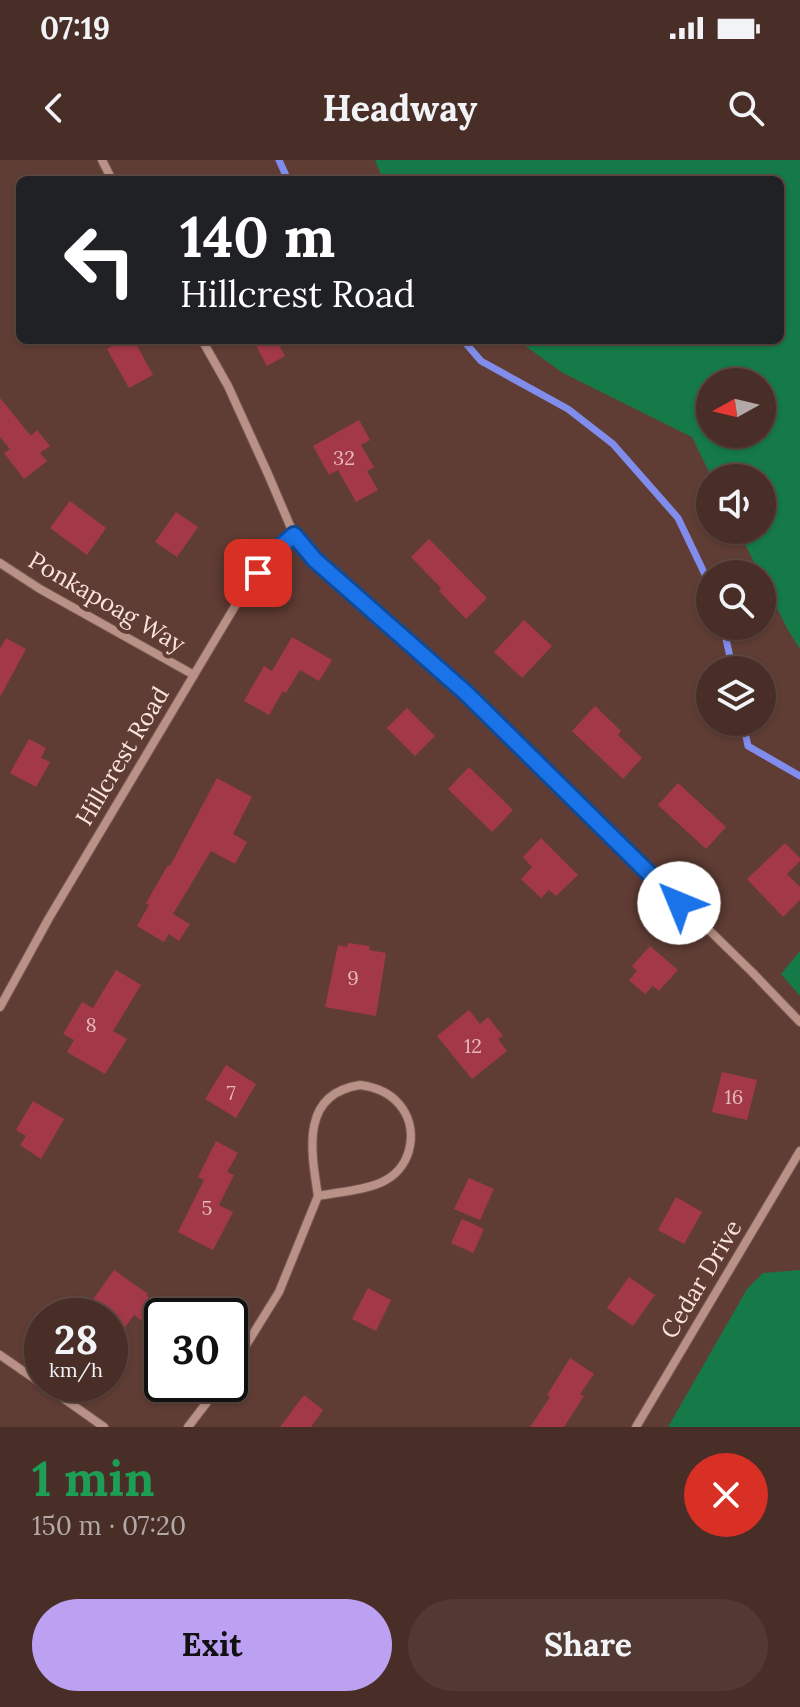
<!DOCTYPE html>
<html lang="en">
<head>
<meta charset="utf-8">
<style>
  body { margin:0; font-family:Lora,serif; background:#523a33; color:#f1f3f6; height:100vh; display:flex; flex-direction:column; font-size:30px; white-space:nowrap }
  * { box-sizing:border-box; margin:0 }
  p { font-size:26px; color:#b1a8a7 }
  .icon { flex:none; width:44px; height:44px; fill:none; stroke:currentColor; stroke-width:2; stroke-linecap:round; stroke-linejoin:round }
  .map { position:relative; height:1267px; overflow:hidden }
  .details { display:flex; flex-direction:column; background:#482e27; flex:1 }
  .details>* { flex:none }
  .banner { position:absolute; left:16px; top:16px; width:768px; height:168px; border-radius:12px; box-shadow:0 2px 6px #0004,0 0 0 2px #604a44; background:#202124; color:#fff; overflow:hidden }
  .needle { width:52px; rotate:262deg }
  .fabs { position:absolute; left:696px; top:208px; display:grid; gap:16px }
  .fabs a { display:grid; place-items:center; width:80px; height:80px; border-radius:50%; background:#482e27; box-shadow:0 2px 6px #0004,0 0 0 2px #604a44; font-size:40px }
  .speed { position:absolute; left:24px; top:1138px; display:flex; gap:16px; font-size:40px; font-weight:700; text-align:center }
  .speed>* { display:grid; place-content:center; width:104px; height:104px; border-radius:50%; background:#482e27; box-shadow:0 2px 6px #0004,0 0 0 2px #604a44; line-height:1 }
  .speed small { font-size:20px; font-weight:400 }
  .speed .limit { border:4px solid #111; border-radius:12px; background:#fff; color:#111 }
  .pin { position:absolute; display:grid; place-items:center; width:68px; height:68px; color:#fff; margin:-34px; border-radius:16px; box-shadow:0 4px 12px #0006 }
  .me { position:absolute; width:88px; margin:-44px; rotate:315deg; stroke-linejoin:round; filter:drop-shadow(0 0 6px #0008) }
  .turn { display:flex; align-items:center; gap:28px; height:168px; padding:0 32px; font-size:36px }
  .turn .icon { width:104px; height:104px; stroke-width:2.5 }
  .turn b { display:block; font-size:56px; line-height:68px }
  .round { display:grid; place-items:center; flex:none; width:84px; height:84px; border-radius:42px; background:#523a33 }
  .overview { display:flex; align-items:center; justify-content:space-between; height:136px; padding:0 32px }
  h1 { font-size:48px; font-weight:800; line-height:60px; color:#1e9e55 }
  .button { display:flex; gap:16px; margin-top:auto; padding:16px 32px }
  .button a { flex:1; height:92px; border-radius:48px; background:#bca0f2; color:#111; font-size:32px; font-weight:800; line-height:92px; text-align:center }
  .button a+a { background:#523a33; color:#f1f3f6 }
  .status { display:flex; justify-content:space-between; align-items:center; height:56px; padding:0 40px; background:#482e27; direction:ltr }
  .status svg { height:22px; fill:currentColor }
  header { display:flex; justify-content:space-between; align-items:center; height:104px; padding:0 32px; background:#482e27; font-size:36px; font-weight:800 }
  .map>svg:first-child { display:block }
</style>
</head>
<body>
<div class="status"><b>07:19</b><svg viewBox="0 0 49 12"><path d="M0 12V9h3v3zM5 12V6h3v6zM10 12V3h3v9zM15 12V0h3v12zM26 1h20v11H26zM47 4h2v5h-2z"/></svg></div>
<header><svg class="icon" aria-label="back" viewBox="0 0 24 24"><path d="M15 5l-7 7 7 7"/></svg>Headway<svg class="icon" aria-label="search" viewBox="0 0 24 24"><circle cx="10" cy="10" r="6"/><path d="M15 15l6 6"/></svg></header>
<div class="map">
<svg width="800" height="1267" viewBox="0 0 800 1267">
  <rect width="100%" height="100%" fill="#603d34"/>
  <g fill="#157a48" fill-rule="evenodd">
    <path d="M375 0H800V489L788 470 762 418V414H760L738 370H762V318H712L692 277 563 213 517 180H780V20H383ZM710 222H762V274H710Z"/>
    <path d="M800 791V836L781 814Z"/>
    <path d="M800 1110V1267H668L747 1129 763 1113Z"/>
  </g>
  <g fill="none" stroke-linecap="round" stroke-linejoin="round">
    <g stroke="#808dec" stroke-width="7">
      <path d="M279 0 288 20"/>
      <path d="M463 180 481 201 568 249 613 284 678 358 710 425"/>
      <path d="M723 466 733 510"/>
      <path d="M743 562 748 586 800 616"/>
    </g>
  </g>
  <g fill="#a33948">
    <path d="M123 180H134L153 215 129 228 107 189Z"/>
    <path d="M253 180H276L285 196 267 206Z"/>
    <path d="M0 238 31 276 37 270 50 286 40 293 47 301 24 319 4 293 10 289 0 277Z"/>
    <path d="M359 260 370 280 361 285 374 307 367 311 378 330 356 342 338 310 329 315 313 286Z"/>
    <path d="M70 341 106 368 87 395 50 368Z"/>
    <path d="M176 352 198 367 177 397 155 382Z"/>
    <path d="M429 379 487 438 466 459 439 431 441 428 411 397Z"/>
    <path d="M524 460 552 486 522 518 494 492Z"/>
    <path d="M292 477 332 500 319 521 300 510 286 533 283 531 269 555 244 541 264 506 272 511Z"/>
    <path d="M6 478 26 489 0 537V489Z"/>
    <path d="M595 546 621 571 618 575 642 598 623 619 572 571Z"/>
    <path d="M407 548 435 576 415 596 387 568Z"/>
    <path d="M29 579 46 588 41 598 50 602 36 627 10 613Z"/>
    <path d="M469 607 513 650 492 672 448 629Z"/>
    <path d="M217 618 252 637 233 674 247 682 235 704 211 691 173 754 190 764 179 781 169 774 164 782 137 766 149 745 146 743 168 705 170 706Z"/>
    <path d="M678 623 726 667 706 689 658 645Z"/>
    <path d="M541 678 578 715 556 736 549 730 541 738 521 719 532 707 523 697Z"/>
    <path d="M785 683 800 698V701L787 714 800 727V740L783 757 747 719Z"/>
    <path d="M348 783 370 786 369 790 386 793 376 856 325 847 338 785 347 787Z"/>
    <path d="M650 786 678 810 659 831 653 826 645 834 629 820 637 811 632 806Z"/>
    <path d="M116 810 141 825 113 871 127 879 105 914 67 892 74 880 63 874 82 842 93 848Z"/>
    <path d="M469 850 480 864 488 857 503 876 498 879 507 891 472 919 437 876Z"/>
    <path d="M226 905 256 924 236 958 205 939Z"/>
    <path d="M722 912 757 920 747 960 712 952Z"/>
    <path d="M33 941 64 959 41 999 20 985 26 976 16 970Z"/>
    <path d="M216 981 238 993 227 1012 234 1015 219 1045 233 1052 213 1090 178 1072 204 1020 198 1017Z"/>
    <path d="M469 1018 494 1029 480 1060 454 1049Z"/>
    <path d="M676 1037 702 1052 684 1084 658 1070Z"/>
    <path d="M462 1059 484 1069 473 1093 451 1083Z"/>
    <path d="M114 1110 148 1134 147 1136 164 1149 151 1167 134 1155 110 1187V1156H81Z"/>
    <path d="M629 1117 655 1135 633 1166 607 1148Z"/>
    <path d="M368 1128 391 1140 376 1171 352 1159Z"/>
    <path d="M570 1198 594 1214 580 1234 584 1236 564 1267H530L550 1237 547 1235Z"/>
    <path d="M304 1235 323 1250 311 1267H280Z"/>
  </g>
  <g fill="none" stroke-linecap="round" stroke-linejoin="round">
    <g stroke="#775a52" stroke-width="10">
      <g id="minor">
        <path d="M102 0 112 20"/>
        <path d="M202 180 228 226 268 314 294 375 315 400 466 533 752 812 800 862"/>
        <path d="M0 403 40 429 194 515"/>
        <path d="M0 847 49 758 244 431 271 395 294 375"/>
        <path d="M360 925C375 927 389 932 399 944 419 967 413 1005 386 1020 369 1030 338 1032 318 1036 311 991 300 934 360 925Z"/>
        <path d="M0 1195 42 1224"/>
        <path d="M230 1211 279 1132 318 1036"/>
        <path d="M43 1224 104 1267"/>
        <path d="M188 1267 221 1224"/>
        <path d="M636 1267 800 991"/>
      </g>
    </g>
    <use href="#minor" stroke="#b99186" stroke-width="8"/>
  </g>
  <g fill="none" stroke-linecap="round" stroke-linejoin="round">
    <g stroke="#114b97" stroke-width="20">
      <path id="route" d="M258 413 271 395 294 375 315 400 466 533 679 743"/>
    </g>
    <use href="#route" stroke="#1a73e8" stroke-width="14"/>
  </g>
  <g text-anchor="middle" dominant-baseline="central" stroke-width="8" stroke-linejoin="round" paint-order="stroke">
    <g font-size="20" fill="#e4b9b8">
      <text x="344" y="297">32</text>
      <text x="353" y="817">9</text>
      <text x="91" y="864">8</text>
      <text x="473" y="885">12</text>
      <text x="231" y="932">7</text>
      <text x="734" y="936">16</text>
      <text x="207" y="1047">5</text>
    </g>
    <g font-size="24" fill="#fae4de" stroke="#603d34">
      <text transform="translate(107 442) rotate(30)">Ponkapoag Way</text>
      <text transform="translate(122 596) rotate(-59)">Hillcrest Road</text>
      <text transform="translate(701 1119) rotate(-59)">Cedar Drive</text>
    </g>
  </g>
</svg>
<div class="fabs">
<a><svg class="needle" viewBox="-14 -14 28 28"><path d="M0-13l5 13h-10z" fill="#e53935"/><path d="M0 13l5-13h-10z" fill="#b1a8a7"/></svg></a>
<a><svg class="icon" aria-label="sound" viewBox="0 0 24 24"><path d="M4 9h4l5-4v14l-5-4H4zM17 9q2 3 0 6"/></svg></a>
<a><svg class="icon" aria-label="search" viewBox="0 0 24 24"><circle cx="10" cy="10" r="6"/><path d="M15 15l6 6"/></svg></a>
<a><svg class="icon" aria-label="layers" viewBox="0 0 24 24"><path d="M12 4l9 5-9 5-9-5zM3 14l9 5 9-5"/></svg></a>
</div>
<div class="speed"><div>28<small>km/h</small></div><div class="limit">30</div></div>
<div class="pin" style="left:258px;top:413px;background:#d93025"><svg class="icon" aria-label="arrive" viewBox="0 0 24 24"><path d="M6 21V4h12l-3 4 3 4H6"/></svg></div>
<svg class="me" style="left:679px;top:743px" viewBox="-20 -20 40 40"><circle r="19" fill="#fff"/><path d="M0-13L10 11 0 6-10 11z" fill="#1a73e8"/></svg>
<div class="banner">
<div class="turn"><svg class="icon" aria-label="left" viewBox="0 0 24 24"><path d="M17 20v-9H6M10 6l-5 5 5 5"/></svg><div><b>140 m</b>Hillcrest Road</div></div>
</div>
</div>
<section class="details">
<div class="overview"><div><h1>1 min</h1><p>150 m · 07:20</p></div><a class="round" style="background:#d93025;color:#fff"><svg class="icon" aria-label="close" viewBox="0 0 24 24"><path d="M6 6l12 12M18 6L6 18"/></svg></a></div>
<div class="button"><a>Exit</a><a>Share</a></div>
</section>
</body>
</html>
